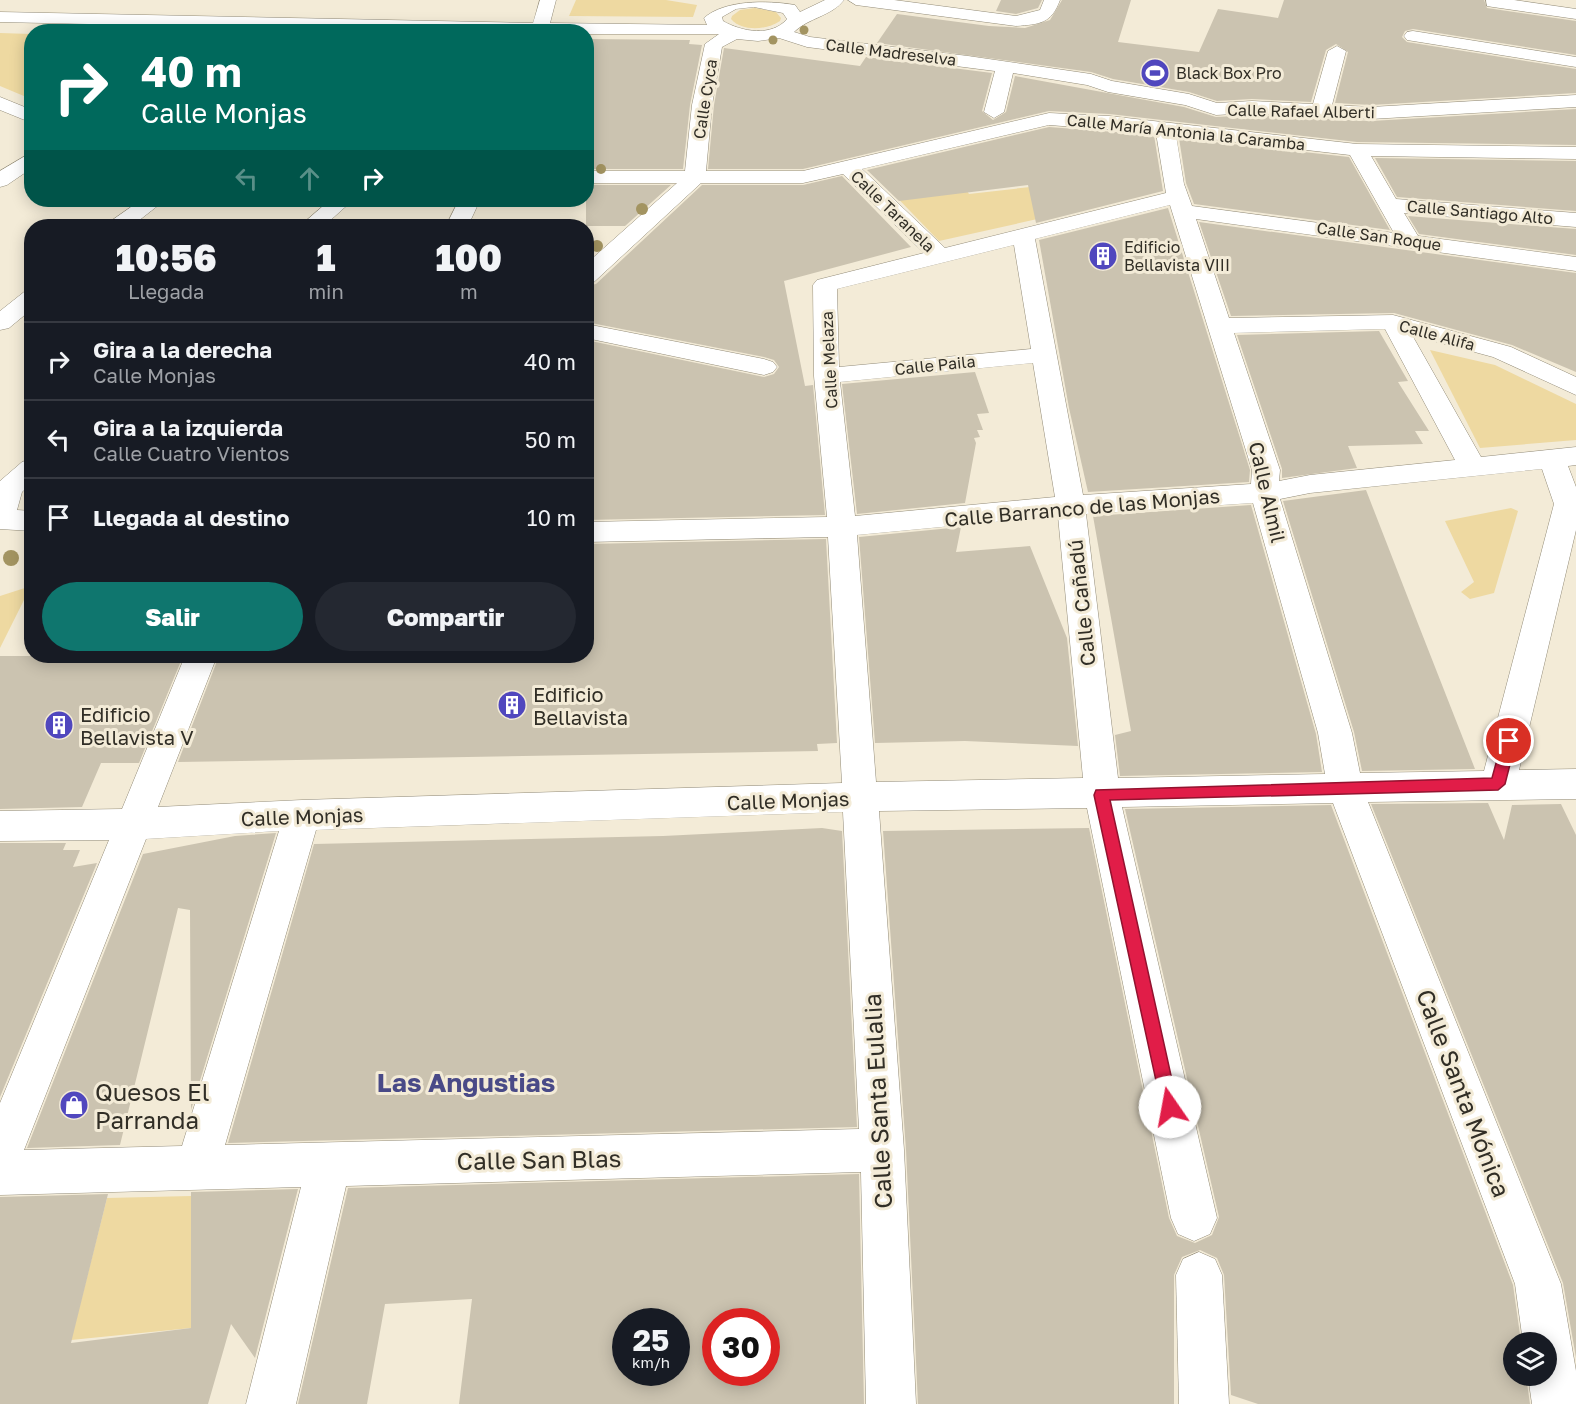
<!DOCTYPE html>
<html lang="es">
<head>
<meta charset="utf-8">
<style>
  body { margin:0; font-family:"Golos Text",sans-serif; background:#242831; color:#f1f3f6; height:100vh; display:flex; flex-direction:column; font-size:22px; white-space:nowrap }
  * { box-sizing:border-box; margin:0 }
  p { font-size:20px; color:#9ea1a6 }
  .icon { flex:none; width:33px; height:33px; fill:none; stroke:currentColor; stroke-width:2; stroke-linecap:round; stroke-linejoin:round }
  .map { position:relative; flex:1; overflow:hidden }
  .sheet { position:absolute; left:24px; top:219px; width:570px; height:444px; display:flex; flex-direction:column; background:#171b24; border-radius:24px; box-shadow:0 3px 15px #0003 }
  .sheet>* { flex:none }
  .top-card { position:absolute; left:24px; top:24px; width:570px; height:183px; border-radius:24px; box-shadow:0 3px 15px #0003; background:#00695c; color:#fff; overflow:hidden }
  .buttons { position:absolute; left:1503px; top:1332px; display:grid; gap:12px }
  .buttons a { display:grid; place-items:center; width:54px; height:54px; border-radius:50%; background:#171b24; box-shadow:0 3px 15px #0003; font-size:30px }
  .speed { position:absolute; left:612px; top:1308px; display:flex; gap:12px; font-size:30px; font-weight:700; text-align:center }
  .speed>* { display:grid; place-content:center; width:78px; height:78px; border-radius:50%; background:#171b24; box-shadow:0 3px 15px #0003; line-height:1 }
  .speed small { font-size:15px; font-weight:400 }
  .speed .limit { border:9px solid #d22; background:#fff; color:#111 }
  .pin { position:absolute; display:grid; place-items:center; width:51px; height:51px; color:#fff; margin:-26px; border:3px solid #fff; border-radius:50%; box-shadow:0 2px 6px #0007 }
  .me { position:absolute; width:66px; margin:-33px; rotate:348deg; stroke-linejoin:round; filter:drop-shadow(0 0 4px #0008) }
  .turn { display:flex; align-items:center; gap:21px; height:126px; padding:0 18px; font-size:27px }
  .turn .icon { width:78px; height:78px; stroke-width:2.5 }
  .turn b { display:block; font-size:42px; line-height:51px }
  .lanes { display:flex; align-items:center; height:57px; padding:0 18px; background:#0003; justify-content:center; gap:30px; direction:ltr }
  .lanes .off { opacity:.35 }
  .eta { display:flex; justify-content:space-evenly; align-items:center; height:102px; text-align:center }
  .eta b { font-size:36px; font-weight:800; line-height:42px }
  .primary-button { display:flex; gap:12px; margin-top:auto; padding:12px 18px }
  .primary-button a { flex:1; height:69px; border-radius:36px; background:#0f766e; color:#fff; font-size:24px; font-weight:800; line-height:69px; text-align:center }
  .primary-button a+a { background:#242831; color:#f1f3f6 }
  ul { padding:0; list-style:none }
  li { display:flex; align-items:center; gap:18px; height:78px; padding:0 18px; border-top:2px solid #363941 }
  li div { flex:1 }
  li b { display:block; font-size:22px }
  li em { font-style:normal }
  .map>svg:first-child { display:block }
</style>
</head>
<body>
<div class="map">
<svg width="1576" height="1404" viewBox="0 0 1576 1404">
  <rect width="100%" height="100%" fill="#f3ebd7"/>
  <g fill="#eed9a1">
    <path d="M576 0H666L697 5 693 17 569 16Z"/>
    <path d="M755 8 776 12 781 18 780 21C767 30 742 32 731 19L732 16 740 10Z"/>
    <path d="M0 33 31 34V86L24 92 31 95V99L0 86Z"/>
    <path d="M882 182 967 191 969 194 1030 187 1141 196 939 241Z"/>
    <path d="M1430 350 1495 365 1576 404V440L1480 448Z"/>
    <path d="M1511 508 1518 511 1494 593 1470 599 1461 592 1474 582 1445 521Z"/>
    <path d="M31 586 0 648V596Z"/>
    <path d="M191 1196V1328L71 1340 107 1198Z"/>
  </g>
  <g fill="#cbc3b0" fill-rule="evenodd">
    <path d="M1001 0H1042L1038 8 1016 14 996 11Z"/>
    <path d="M1062 0H1131L1118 42 1199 52 1218 9 1278 18 1284 0H1484L1487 8 1576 21V55L1413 29 1405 31 1402 37 1407 42 1576 69V93L1371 105 1335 103 1348 52 1336 44 1326 50 1311 102 1252 99 1217 101 1189 92 1113 79 1091 72 877 43 897 14 989 26 1025 28 1050 20Z"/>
    <path d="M586 39 690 40 689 44 702 45 690 105 683 169H586Z"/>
    <path d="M724 48 860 66 866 57 992 73 982 111 993 120 1006 112 1015 76 1184 107 1216 117 1252 115 1371 121 1576 109V145L1357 142 1109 114 1049 111 803 169H708L714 105Z"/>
    <path d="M1049 127 1154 135 1163 191 1036 223 1028 185 899 201 867 170Z"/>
    <path d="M1179 138 1349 157 1390 230 1194 204 1186 183Z"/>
    <path d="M1375 158 1576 161V211L1397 197Z"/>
    <path d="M842 176 911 247 784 281 805 386 813 385 825 515 586 520V340L764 377 774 374 779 367 774 360 764 357 586 322V286L596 284 702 185H803Z"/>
    <path d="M586 185H671L625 226H586Z"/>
    <path d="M1168 208 1250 470 1249 482 1088 492 1069 408 1039 240Z"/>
    <path d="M1408 216 1576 229V255L1419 234Z"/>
    <path d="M1199 222 1576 273V372L1512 345 1394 313 1231 316Z"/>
    <path d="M1379 331 1408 381 1398 382 1429 431H1415L1423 444 1348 446 1357 468 1282 478V469L1237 335Z"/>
    <path d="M975 372 989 413 977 414 983 430H977L980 437 974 438 976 443 965 503 857 514 842 384Z"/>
    <path d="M1366 490 1415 616 1475 769 1362 771 1354 732 1283 501Z"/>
    <path d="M1251 505 1316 734 1322 772 1120 776 1115 735 1131 731 1093 516Z"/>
    <path d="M961 527 956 552 1030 546 1067 638 1078 746 965 741 875 743 859 537Z"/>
    <path d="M826 539 837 743 817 744 818 751 178 762 219 656H586V544Z"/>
    <path d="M0 656H183L139 763H101L82 807 0 809Z"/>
    <path d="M1488 803 1504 840 1512 805 1561 804 1576 835V1358L1563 1283 1371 804Z"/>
    <path d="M1331 805 1513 1285 1521 1342H1514V1376H1526L1530 1404H1258L1231 1395 1224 1275 1217 1258 1200 1250 1182 1257 1174 1275V1404H918L906 1150 883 831 1089 828 1169 1218 1177 1236 1195 1243 1212 1235 1219 1217 1125 809Z"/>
    <path d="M822 828 842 831 857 1127 228 1143 314 844 663 836Z"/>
    <path d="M276 833 191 1110 190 910 178 908 120 1145 27 1148 143 854 235 836Z"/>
    <path d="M0 843H66L63 850H80L73 867 97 863 0 1097Z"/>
    <path d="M859 1174 864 1404H459L472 1299 385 1304 367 1404H298L348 1188ZM626 1322H676V1372H626ZM716 1322H766V1372H716Z"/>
    <path d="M298 1189 255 1358 231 1324 208 1404H0V1197L108 1194 71 1343 191 1328V1192Z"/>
  </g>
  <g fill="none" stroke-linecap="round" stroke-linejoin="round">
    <g stroke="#938c79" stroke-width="1">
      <g id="minor">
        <path d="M540 0H556L550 23 707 25 704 18C724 0 767 0 795 5L800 12 825 0H844C832 16 808 18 794 32L810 37 968 56 1091 74 1112 81 1189 94 1217 103 1252 101 1313 104 1328 51 1337 46 1346 51 1332 105 1371 107 1576 95V107L1371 119 1252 113 1216 115 1185 105 1108 92 1087 85 1013 73 1004 112 994 118 984 112 995 71 807 47 779 38 758 41 737 39 722 47 712 105 706 171H803L1049 113 1109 116 1357 144 1576 147V159L1371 156 1396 199 1576 213V227L1404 213 1418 236 1576 257V271L1196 219 1229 318 1393 315 1511 347 1576 377V395L1493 357 1412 335 1481 457 1576 447V465L1568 466 1576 487V530L1519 770 1576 769V799L1368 802 1561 1284 1576 1371V1404H1532L1528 1376H1546V1342H1523L1515 1284 1333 803 1122 807 1217 1218 1210 1234 1194 1241 1178 1234 1171 1218 1087 808 879 811 904 1150 916 1404H866L861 1172 346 1186 296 1404H246L301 1187 0 1195V1103L109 840 0 841V811L122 809 185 656H217L158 807 302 800 842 783 828 537 586 542V522L827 517 814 376 813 285 817 280 924 253 843 174 803 183H701L594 282 586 284V264L677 183H586V171H685L692 105 705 44 719 34H586V32H454L0 22V12L533 23ZM754 7 783 13 787 19C772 37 742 32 723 21L722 17 736 9ZM1049 125 1156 133 1166 193 945 248 862 169ZM1176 135 1350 155 1394 233 1192 206 1184 184ZM1170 205 1252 470 1251 484 1083 495 1035 239ZM1014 245 1031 349 839 367 837 289ZM1385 329 1455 460 1310 475 1279 481 1280 470 1234 333ZM1033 363 1055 497 855 516 840 382ZM1542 469 1554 504 1484 771 1360 773 1352 733 1280 499 1310 493ZM1253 503 1318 733 1325 774 1118 778 1086 514ZM1058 516 1083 778 876 782 857 535ZM843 812 859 1129 225 1145 316 830ZM279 831 182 1146 24 1150 146 839Z"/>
        <path d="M848 0H894L1016 16 1040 10 1044 0H1060C1051 24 1040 24 1016 26L856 5Z"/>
        <path d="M1486 0H1514L1576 9V19L1493 7 1487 6Z"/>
        <path d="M1413 31 1576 57V67L1407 40 1404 36 1407 32Z"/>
        <path d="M0 97 32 110V123L0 110Z"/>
        <path d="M32 152V168L7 185 0 187V171Z"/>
        <path d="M141 200H165L132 226H108L111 221Z"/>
        <path d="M330 200H353L324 226H300Z"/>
        <path d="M459 200H480L468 226H446Z"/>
        <path d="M32 290V309L9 328 0 330V311L24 292Z"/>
        <path d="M586 324 764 359 773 362 777 367 773 372 764 375 586 338Z"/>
        <path d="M32 459V483L22 492 17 510 32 511V531L0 529V481L22 462Z"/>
        <path d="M1199 1252 1215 1259 1222 1275 1229 1404H1179L1176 1275 1183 1259Z"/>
      </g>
    </g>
    <use href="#minor" fill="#fff" fill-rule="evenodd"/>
  </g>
  <g fill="#a39461">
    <circle cx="804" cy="30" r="4.5"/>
    <circle cx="773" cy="40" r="4.5"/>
    <circle cx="601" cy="169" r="5"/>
    <circle cx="642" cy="209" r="6"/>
    <circle cx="597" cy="246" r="6"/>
    <circle cx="11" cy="558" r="8"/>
  </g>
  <path fill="#e11d48" stroke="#92132f" stroke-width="1.5" d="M1509 735 1516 741 1505 784 1498 790 1110 800 1178 1107 1176 1113 1170 1115 1163 1113 1094 795 1096 790 1492 778 1502 741Z"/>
  <defs>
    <g id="stadium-disc" transform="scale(1.5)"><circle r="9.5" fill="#5047be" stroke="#f3ebd7"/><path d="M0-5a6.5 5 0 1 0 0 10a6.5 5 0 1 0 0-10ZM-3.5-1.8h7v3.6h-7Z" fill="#fff"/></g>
    <g id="building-disc" transform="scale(1.5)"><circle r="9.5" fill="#5047be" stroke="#f3ebd7"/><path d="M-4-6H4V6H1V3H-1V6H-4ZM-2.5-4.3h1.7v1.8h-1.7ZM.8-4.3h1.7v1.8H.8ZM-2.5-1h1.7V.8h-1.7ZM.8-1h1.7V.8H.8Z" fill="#fff"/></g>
    <g id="shop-disc" transform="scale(1.5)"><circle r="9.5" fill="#5047be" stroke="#f3ebd7"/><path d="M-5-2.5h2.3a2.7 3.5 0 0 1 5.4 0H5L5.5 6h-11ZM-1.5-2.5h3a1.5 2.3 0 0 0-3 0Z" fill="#fff"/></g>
  </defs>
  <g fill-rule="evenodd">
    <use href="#stadium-disc" x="1155" y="73"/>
    <use href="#building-disc" x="1103" y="256"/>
    <use href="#building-disc" x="512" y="705"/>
    <use href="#building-disc" x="59" y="725"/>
    <use href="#shop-disc" x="74" y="1105"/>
  </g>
  <g text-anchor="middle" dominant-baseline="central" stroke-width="6" stroke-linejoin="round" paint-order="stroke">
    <g font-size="16" fill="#312e26" stroke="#f3ebd7">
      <text transform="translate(891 52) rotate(7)">Calle Madreselva</text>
      <text transform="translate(705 99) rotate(-81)">Calle Cyca</text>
      <text transform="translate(1301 111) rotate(1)">Calle Rafael Alberti</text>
      <text transform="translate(1186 132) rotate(6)">Calle María Antonia la Caramba</text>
      <text transform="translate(893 211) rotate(44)">Calle Taranela</text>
      <text transform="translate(1480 212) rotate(5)">Calle Santiago Alto</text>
      <text transform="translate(1379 236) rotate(8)">Calle San Roque</text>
      <text transform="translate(1437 335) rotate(15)">Calle Alifa</text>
      <text transform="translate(829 360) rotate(-93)">Calle Melaza</text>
      <text transform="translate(935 365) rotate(-6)">Calle Paila</text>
    </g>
    <g font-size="16" fill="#312e26" stroke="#f3ebd7" text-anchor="start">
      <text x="1176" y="73">Black Box Pro</text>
      <text x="1124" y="247">Edificio<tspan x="1124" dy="18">Bellavista VIII</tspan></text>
    </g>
    <g font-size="20" fill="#312e26" stroke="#f3ebd7">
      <text transform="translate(1268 492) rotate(77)">Calle Almil</text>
      <text transform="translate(1082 507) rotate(-5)">Calle Barranco de las Monjas</text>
      <text transform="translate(1081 603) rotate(-96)">Calle Cañadú</text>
      <text transform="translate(788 800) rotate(-2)">Calle Monjas</text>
      <text transform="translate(302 816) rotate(-2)">Calle Monjas</text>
    </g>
    <g font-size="20" fill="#312e26" stroke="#f3ebd7" text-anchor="start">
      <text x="533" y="694">Edificio<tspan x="533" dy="23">Bellavista</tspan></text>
      <text x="80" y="714">Edificio<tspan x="80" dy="23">Bellavista V</tspan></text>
    </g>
    <g font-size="24" fill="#312e26" stroke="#f3ebd7" text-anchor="start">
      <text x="95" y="1091">Quesos El<tspan x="95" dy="28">Parranda</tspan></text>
    </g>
    <g font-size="24" fill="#312e26" stroke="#f3ebd7">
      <text transform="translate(1464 1093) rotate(69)">Calle Santa Mónica</text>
      <text transform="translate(877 1101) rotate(-93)">Calle Santa Eulalia</text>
      <text transform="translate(539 1159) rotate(-1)">Calle San Blas</text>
    </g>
    <g font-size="26" font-weight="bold" fill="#494a87" stroke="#f3ebd7">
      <text x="466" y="1082">Las Angustias</text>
    </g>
  </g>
</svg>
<div class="buttons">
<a><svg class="icon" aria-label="layers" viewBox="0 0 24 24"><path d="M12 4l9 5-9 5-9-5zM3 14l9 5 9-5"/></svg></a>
</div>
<div class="speed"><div>25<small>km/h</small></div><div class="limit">30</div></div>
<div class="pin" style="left:1509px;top:741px;background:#d93025"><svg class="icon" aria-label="arrive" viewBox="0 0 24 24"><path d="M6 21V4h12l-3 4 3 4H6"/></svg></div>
<svg class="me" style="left:1170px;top:1107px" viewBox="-20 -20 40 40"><circle r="19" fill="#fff"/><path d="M0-13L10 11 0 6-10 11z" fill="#e11d48"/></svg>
<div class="top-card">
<div class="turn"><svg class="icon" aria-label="right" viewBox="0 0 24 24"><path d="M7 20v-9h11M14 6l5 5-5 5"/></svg><div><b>40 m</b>Calle Monjas</div></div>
<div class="lanes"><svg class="icon off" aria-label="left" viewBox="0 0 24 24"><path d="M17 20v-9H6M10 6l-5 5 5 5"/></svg><svg class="icon off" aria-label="ahead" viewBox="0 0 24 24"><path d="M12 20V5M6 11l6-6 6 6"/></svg><svg class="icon" aria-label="right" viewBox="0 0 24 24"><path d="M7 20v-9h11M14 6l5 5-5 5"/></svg></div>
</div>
<section class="sheet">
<div class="eta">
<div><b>10:56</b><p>Llegada</p></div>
<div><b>1</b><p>min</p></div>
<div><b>100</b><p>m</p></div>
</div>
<ul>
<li><svg class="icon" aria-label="right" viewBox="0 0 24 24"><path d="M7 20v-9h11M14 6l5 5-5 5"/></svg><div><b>Gira a la derecha</b><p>Calle Monjas</p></div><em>40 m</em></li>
<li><svg class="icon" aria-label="left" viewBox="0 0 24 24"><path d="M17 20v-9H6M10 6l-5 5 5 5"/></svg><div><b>Gira a la izquierda</b><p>Calle Cuatro Vientos</p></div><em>50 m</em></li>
<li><svg class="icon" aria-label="arrive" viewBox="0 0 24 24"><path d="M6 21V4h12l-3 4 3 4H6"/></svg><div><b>Llegada al destino</b></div><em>10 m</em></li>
</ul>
<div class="primary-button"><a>Salir</a><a>Compartir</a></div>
</section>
</div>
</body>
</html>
